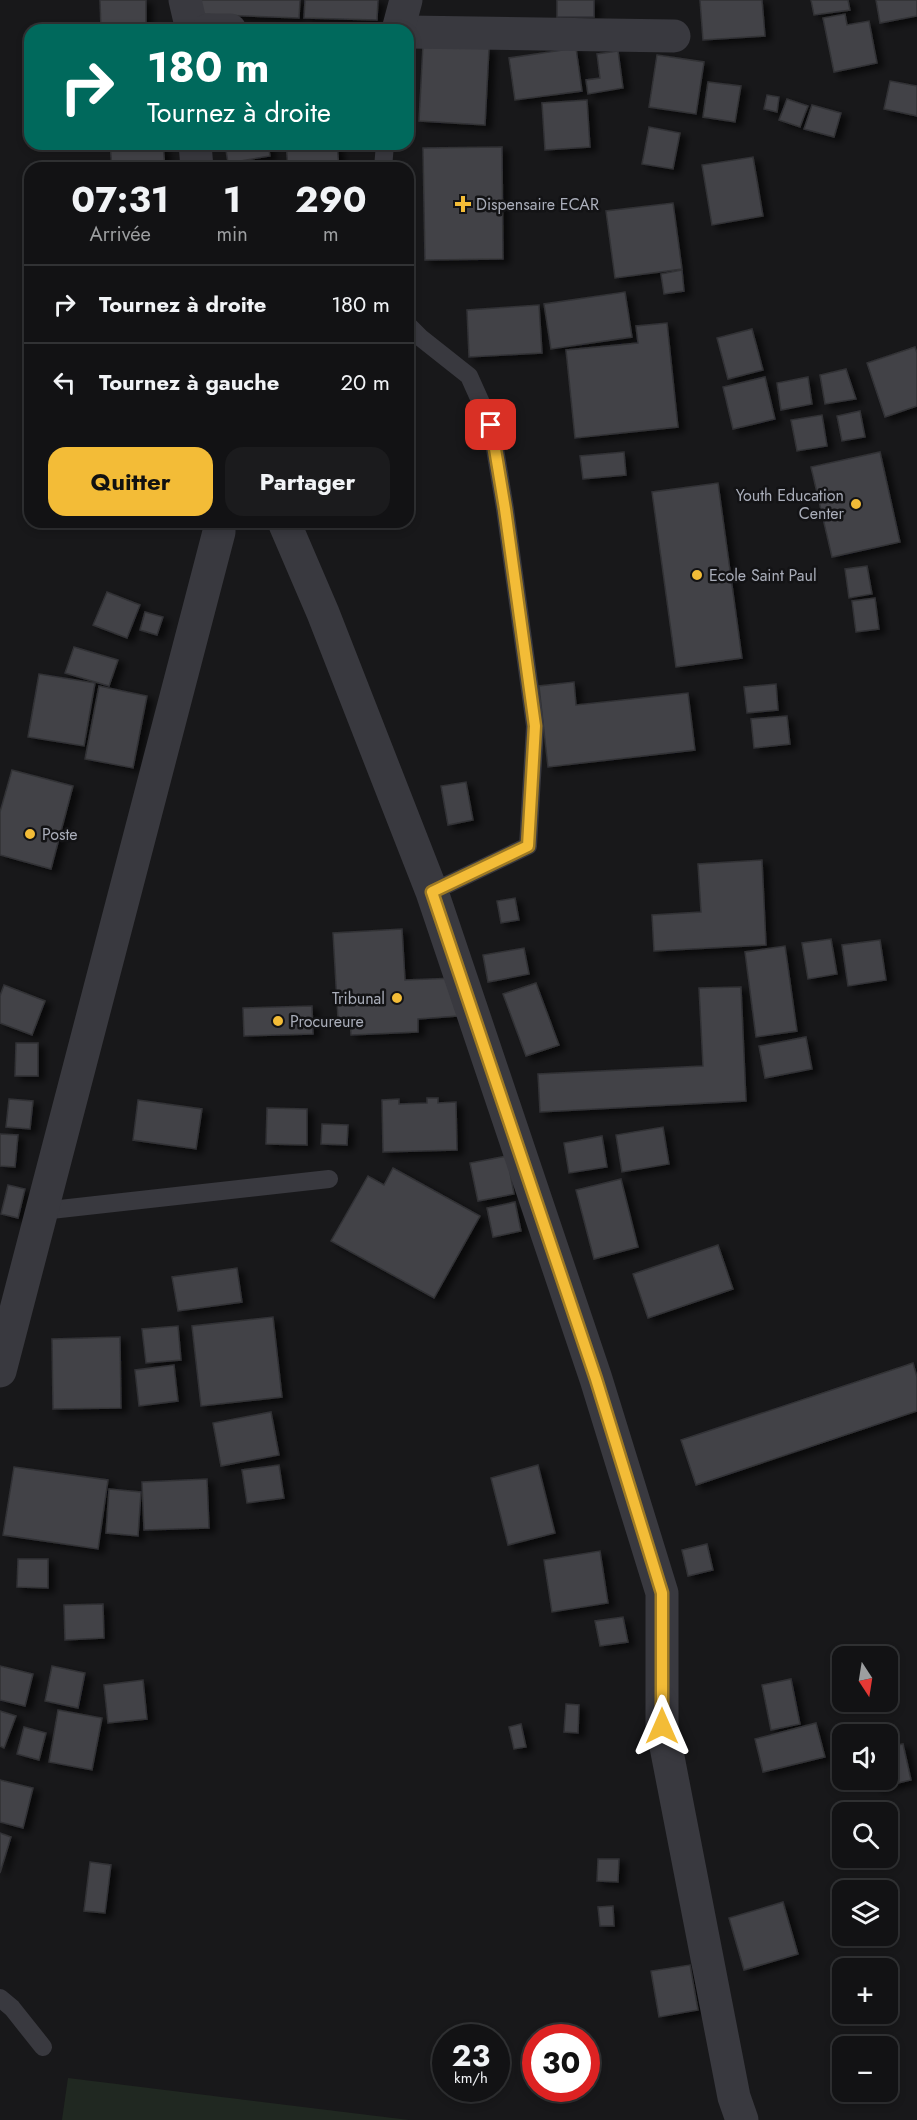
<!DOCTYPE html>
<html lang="fr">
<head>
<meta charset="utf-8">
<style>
  body { margin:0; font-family:Jost,sans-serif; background:#1b1b1d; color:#f1f3f6; height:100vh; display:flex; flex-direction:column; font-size:22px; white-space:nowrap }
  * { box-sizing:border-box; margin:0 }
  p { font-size:20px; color:#9c9ea0 }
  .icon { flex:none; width:33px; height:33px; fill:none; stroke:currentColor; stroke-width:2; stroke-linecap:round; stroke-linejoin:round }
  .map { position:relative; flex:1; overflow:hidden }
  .panel { position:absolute; left:24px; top:162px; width:390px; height:366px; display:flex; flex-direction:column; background:#121214; border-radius:18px; box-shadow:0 3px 9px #0003,0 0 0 2px #313234 }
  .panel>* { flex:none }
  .guide { position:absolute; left:24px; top:24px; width:390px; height:126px; border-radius:18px; box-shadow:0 3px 9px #0003,0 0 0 2px #313234; background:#00695c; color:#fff; overflow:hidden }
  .needle { width:39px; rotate:168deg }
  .buttons { position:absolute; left:832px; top:1646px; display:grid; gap:12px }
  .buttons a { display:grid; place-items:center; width:66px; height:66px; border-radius:12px; background:#121214; box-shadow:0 3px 9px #0003,0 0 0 2px #313234; font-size:30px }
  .speed { position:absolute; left:432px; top:2024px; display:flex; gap:12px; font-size:30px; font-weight:700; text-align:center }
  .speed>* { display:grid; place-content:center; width:78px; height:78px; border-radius:50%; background:#121214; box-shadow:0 3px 9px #0003,0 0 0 2px #313234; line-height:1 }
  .speed small { font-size:15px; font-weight:400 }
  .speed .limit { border:9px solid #d22; background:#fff; color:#111 }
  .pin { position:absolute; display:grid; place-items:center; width:51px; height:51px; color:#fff; margin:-26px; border-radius:12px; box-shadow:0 3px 9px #0006 }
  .me { position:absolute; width:66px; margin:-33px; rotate:0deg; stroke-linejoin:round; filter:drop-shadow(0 0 4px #0008) }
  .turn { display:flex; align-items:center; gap:21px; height:126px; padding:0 24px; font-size:27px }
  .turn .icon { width:78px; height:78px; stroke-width:2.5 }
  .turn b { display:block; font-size:42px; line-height:51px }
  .eta { display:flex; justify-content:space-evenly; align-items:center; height:102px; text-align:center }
  .eta b { font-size:36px; font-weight:700; line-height:42px }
  .action { display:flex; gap:12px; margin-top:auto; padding:12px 24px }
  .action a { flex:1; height:69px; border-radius:18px; background:#f3bc37; color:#111; font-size:24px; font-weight:700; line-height:69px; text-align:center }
  .action a+a { background:#1b1b1d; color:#f1f3f6 }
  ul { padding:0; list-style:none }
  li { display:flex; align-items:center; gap:18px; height:78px; padding:0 24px; border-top:2px solid #313234 }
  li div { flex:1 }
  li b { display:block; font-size:22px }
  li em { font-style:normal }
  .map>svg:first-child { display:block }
</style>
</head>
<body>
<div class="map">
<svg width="917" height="2120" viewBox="0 0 917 2120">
  <defs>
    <filter id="shadow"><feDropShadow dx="6" dy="4" stdDeviation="3" flood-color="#0009"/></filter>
  </defs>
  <rect width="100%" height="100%" fill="#18181a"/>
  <path fill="#202821" d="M68 2078 409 2120H62Z"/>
  <g fill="#424347" stroke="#323236" stroke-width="1.5" filter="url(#shadow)">
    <path d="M100 0H146V30H101Z"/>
    <path d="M196 0H300L299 18 196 14Z"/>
    <path d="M305 0H378L377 20 304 18Z"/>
    <rect x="557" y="0" width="37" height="17"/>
    <path d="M700 0H762L765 36 703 40Z"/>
    <path d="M811 0H848L850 10 814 15Z"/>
    <path d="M876 0H917V16L880 23Z"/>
    <path d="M845 14 847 25 869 21 877 63 834 72 823 18Z"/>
    <path d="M423 45 489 48 485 125 419 121Z"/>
    <path d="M576 48 582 91 515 100 509 58Z"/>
    <path d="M618 51 623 88 588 94 586 80 600 78 597 54Z"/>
    <path d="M657 55 704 62 696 114 649 107Z"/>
    <path d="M890 81 917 86V116L884 109Z"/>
    <path d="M708 82 741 86 735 122 703 117Z"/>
    <path d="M767 95 779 97 777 112 764 109Z"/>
    <path d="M787 99 808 106 800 127 779 120Z"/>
    <path d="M587 100 590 147 545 150 542 103Z"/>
    <path d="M812 105 841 113 834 137 804 129Z"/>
    <path d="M649 127 680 133 673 169 642 164Z"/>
    <path d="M110 144H163L165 168H112Z"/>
    <path d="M225 144H268L270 156 228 163Z"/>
    <path d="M286 144H337L339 168H288Z"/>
    <path d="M502 147 503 259 425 260 423 148Z"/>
    <path d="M753 157 763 216 712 225 702 165Z"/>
    <path d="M673 203 682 269 615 278 606 211Z"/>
    <path d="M682 270 684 291 664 294 661 274Z"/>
    <path d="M625 292 632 337 551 349 544 304Z"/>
    <path d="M539 305 542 353 469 357 467 310Z"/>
    <path d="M667 323 678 427 575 438 566 350 638 343 636 326Z"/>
    <path d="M752 329 763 370 728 379 717 338Z"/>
    <path d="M915 347 917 353V406L885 417 867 363Z"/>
    <path d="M846 369 856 399 825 404 820 375Z"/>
    <path d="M765 377 775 419 733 429 723 387Z"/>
    <path d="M808 377 812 404 781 410 777 383Z"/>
    <path d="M860 411 865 437 842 441 837 416Z"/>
    <path d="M822 415 827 446 797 451 791 420Z"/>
    <path d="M624 452 626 475 583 479 580 456Z"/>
    <path d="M880 452 900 542 832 557 811 467Z"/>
    <path d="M718 483 742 658 676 667 652 492Z"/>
    <path d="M867 566 872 594 849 598 845 569Z"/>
    <path d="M107 592 140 605 127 638 93 625Z"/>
    <path d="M875 598 879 629 856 632 852 601Z"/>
    <path d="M145 612 163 617 157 635 140 630Z"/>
    <path d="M74 647 118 660 109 686 65 673Z"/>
    <path d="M39 674 95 683 84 746 28 737Z"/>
    <path d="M574 682 576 705 688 693 695 750 548 767 539 686Z"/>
    <path d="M776 684 778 710 747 713 744 687Z"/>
    <path d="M99 686 147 696 133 768 85 759Z"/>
    <path d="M787 716 790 744 754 748 751 719Z"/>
    <path d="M12 770 73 786 51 869 0 855V812Z"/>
    <path d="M466 782 473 820 448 825 441 786Z"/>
    <path d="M762 860 766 945 654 951 652 915 701 912 698 864Z"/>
    <path d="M515 898 519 920 501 923 497 901Z"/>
    <path d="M402 929 405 980 456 978 458 1016 418 1019V1032L351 1035 350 1018 338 1019 333 933Z"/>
    <path d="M831 939 837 974 808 979 802 943Z"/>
    <path d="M880 940 886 980 848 986 842 945Z"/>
    <path d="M785 946 797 1031 756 1037 745 952Z"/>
    <path d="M524 948 529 974 488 982 483 955Z"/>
    <path d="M536 983 559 1045 526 1056 503 994Z"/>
    <path d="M4 985 45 1001 32 1035 0 1023V996Z"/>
    <path d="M741 987 746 1101 540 1112 538 1074 703 1066 699 988Z"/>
    <path d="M312 1006 313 1034 244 1036 243 1008Z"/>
    <path d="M806 1037 812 1069 765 1078 759 1046Z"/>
    <path d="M16 1043H38V1076H15Z"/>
    <path d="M427 1098H438V1103L456 1102 457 1150 383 1152 382 1100 399 1099V1104L427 1103Z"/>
    <path d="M9 1099 33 1101 30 1129 6 1127Z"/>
    <path d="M138 1100 202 1109 196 1149 133 1140Z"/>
    <path d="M267 1108 307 1109V1145L266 1144Z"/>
    <path d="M322 1124 348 1125 347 1145 321 1144Z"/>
    <path d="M663 1127 669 1164 622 1172 616 1135Z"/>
    <path d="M0 1134 18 1135 15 1167 0 1166Z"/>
    <path d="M602 1136 607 1167 569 1173 564 1143Z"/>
    <path d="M507 1156 514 1194 478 1201 470 1163Z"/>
    <path d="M393 1168 480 1216 434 1298 331 1241 368 1176 384 1185Z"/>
    <path d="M621 1179 638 1247 594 1259 576 1190Z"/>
    <path d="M8 1185 25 1189 18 1218 1 1214Z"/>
    <path d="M515 1202 521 1231 493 1237 487 1208Z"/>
    <path d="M718 1245 733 1289 648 1318 633 1274Z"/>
    <path d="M237 1268 242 1302 178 1311 172 1277Z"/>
    <path d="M273 1317 282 1397 201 1406 192 1326Z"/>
    <path d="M178 1326 181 1360 146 1363 142 1329Z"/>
    <path d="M120 1337 121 1408 53 1409 52 1339Z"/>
    <path d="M913 1363 917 1377V1411L696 1485 681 1440Z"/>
    <path d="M174 1365 178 1401 139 1406 135 1370Z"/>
    <path d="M271 1412 279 1455 221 1466 213 1423Z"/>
    <path d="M279 1465 284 1498 247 1503 242 1470Z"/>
    <path d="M538 1465 555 1533 508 1545 491 1478Z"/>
    <path d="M14 1467 108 1480 98 1549 3 1535Z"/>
    <path d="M207 1479 209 1528 144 1530 142 1482Z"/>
    <path d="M109 1489 141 1492 138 1536 106 1533Z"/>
    <path d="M707 1544 713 1570 688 1576 682 1550Z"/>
    <path d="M600 1551 608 1603 552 1612 544 1560Z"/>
    <path d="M18 1559H48V1588L17 1587Z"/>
    <path d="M103 1604 104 1638 65 1640 64 1605Z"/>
    <path d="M623 1617 628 1642 600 1646 595 1621Z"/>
    <path d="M0 1666 33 1674 25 1706 0 1700Z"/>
    <path d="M52 1666 85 1673 78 1708 45 1701Z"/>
    <path d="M791 1679 800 1724 771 1730 762 1685Z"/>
    <path d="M143 1680 147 1719 108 1723 104 1685Z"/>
    <path d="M566 1704 579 1705 578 1733 564 1732Z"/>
    <path d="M58 1710 102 1718 92 1770 49 1762Z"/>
    <path d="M0 1711 16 1716 4 1748 0 1746Z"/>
    <path d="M816 1723 825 1757 763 1772 755 1739Z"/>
    <path d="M521 1724 526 1747 514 1749 509 1727Z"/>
    <path d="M24 1727 46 1733 39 1760 17 1754Z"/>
    <path d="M903 1744 911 1780 877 1788 875 1779H888V1747Z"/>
    <path d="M0 1780 33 1788 23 1828 0 1822Z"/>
    <path d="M0 1833 11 1837 0 1873Z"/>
    <path d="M598 1859H619L618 1882 597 1881Z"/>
    <path d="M90 1862 111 1865 105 1913 84 1911Z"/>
    <path d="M783 1902 798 1954 744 1970 729 1918Z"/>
    <path d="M613 1906 614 1926H600L598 1907Z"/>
    <path d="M690 1965 698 2010 659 2017 651 1971Z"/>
  </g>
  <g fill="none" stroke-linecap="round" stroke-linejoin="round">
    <g stroke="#39393f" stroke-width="18">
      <path d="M383 168 385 144"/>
      <path d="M408 325 421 338 469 376 491 425 505 509 535 726 528 846 432 892"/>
      <path d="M42 1211 329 1179"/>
      <path d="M0 1998 12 2008 43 2047"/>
    </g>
    <g stroke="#39393f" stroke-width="33">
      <path d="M185 0 192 30"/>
      <path d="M408 32 674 36"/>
      <path d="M284 522 323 613 432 892 596 1379 662 1593V1726L734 2097 742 2120"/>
    </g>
    <g stroke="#39393f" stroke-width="33">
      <path d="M208 30H230"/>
      <path d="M398 30 406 0"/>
      <path d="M195 144 197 168"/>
      <path d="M0 1371 219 532V522"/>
    </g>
  </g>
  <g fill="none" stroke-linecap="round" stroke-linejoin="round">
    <g stroke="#9e7a24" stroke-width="15">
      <path id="route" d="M491 425 505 509 535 726 528 846 432 892 596 1379 662 1593V1726"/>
    </g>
    <use href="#route" stroke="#f3bc37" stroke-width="10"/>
  </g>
  <g fill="#f3bc37" stroke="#131315" stroke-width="2">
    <path d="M460 195h6v6h6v6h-6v6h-6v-6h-6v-6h6z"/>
    <circle cx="856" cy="504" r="6"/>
    <circle cx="697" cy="575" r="6"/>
    <circle cx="30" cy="834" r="6"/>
    <circle cx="397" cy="998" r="6"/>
    <circle cx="278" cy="1021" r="6"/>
  </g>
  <g text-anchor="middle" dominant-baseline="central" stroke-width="5" stroke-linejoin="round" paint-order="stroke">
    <g font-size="16" fill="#aaaeba" stroke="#131315" text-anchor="start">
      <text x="476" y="204">Dispensaire ECAR</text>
      <text x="844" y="495" text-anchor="end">Youth Education<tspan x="844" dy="18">Center</tspan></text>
      <text x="709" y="575">Ecole Saint Paul</text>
      <text x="42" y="834">Poste</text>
      <text x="385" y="998" text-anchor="end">Tribunal</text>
      <text x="290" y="1021">Procureure</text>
    </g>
  </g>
</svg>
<div class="buttons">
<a><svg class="needle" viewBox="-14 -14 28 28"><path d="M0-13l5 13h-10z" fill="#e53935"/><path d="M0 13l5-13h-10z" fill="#9c9ea0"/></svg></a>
<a><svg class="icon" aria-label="sound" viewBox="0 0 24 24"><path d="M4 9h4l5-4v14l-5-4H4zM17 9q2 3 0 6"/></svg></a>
<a><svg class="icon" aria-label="search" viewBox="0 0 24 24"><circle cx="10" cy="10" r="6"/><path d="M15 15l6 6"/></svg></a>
<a><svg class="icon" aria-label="layers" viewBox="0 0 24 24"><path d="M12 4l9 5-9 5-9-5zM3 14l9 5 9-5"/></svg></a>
<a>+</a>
<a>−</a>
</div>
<div class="speed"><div>23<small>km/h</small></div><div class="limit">30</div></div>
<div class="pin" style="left:491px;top:425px;background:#d93025"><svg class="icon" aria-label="arrive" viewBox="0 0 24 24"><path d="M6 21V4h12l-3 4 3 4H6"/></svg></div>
<svg class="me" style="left:662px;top:1726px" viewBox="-20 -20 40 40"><path d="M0-17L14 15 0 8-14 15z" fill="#f3bc37" stroke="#fff" stroke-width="4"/></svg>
<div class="guide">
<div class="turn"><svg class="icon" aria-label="right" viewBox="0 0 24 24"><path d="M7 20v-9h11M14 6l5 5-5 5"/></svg><div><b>180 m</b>Tournez à droite</div></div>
</div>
<section class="panel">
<div class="eta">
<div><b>07:31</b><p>Arrivée</p></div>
<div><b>1</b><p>min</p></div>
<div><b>290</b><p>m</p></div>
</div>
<ul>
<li><svg class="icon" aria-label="right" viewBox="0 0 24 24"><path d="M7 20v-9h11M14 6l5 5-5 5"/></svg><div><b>Tournez à droite</b></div><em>180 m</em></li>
<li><svg class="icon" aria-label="left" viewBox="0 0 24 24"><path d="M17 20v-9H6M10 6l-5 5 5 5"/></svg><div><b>Tournez à gauche</b></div><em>20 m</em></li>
</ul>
<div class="action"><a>Quitter</a><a>Partager</a></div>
</section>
</div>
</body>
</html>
